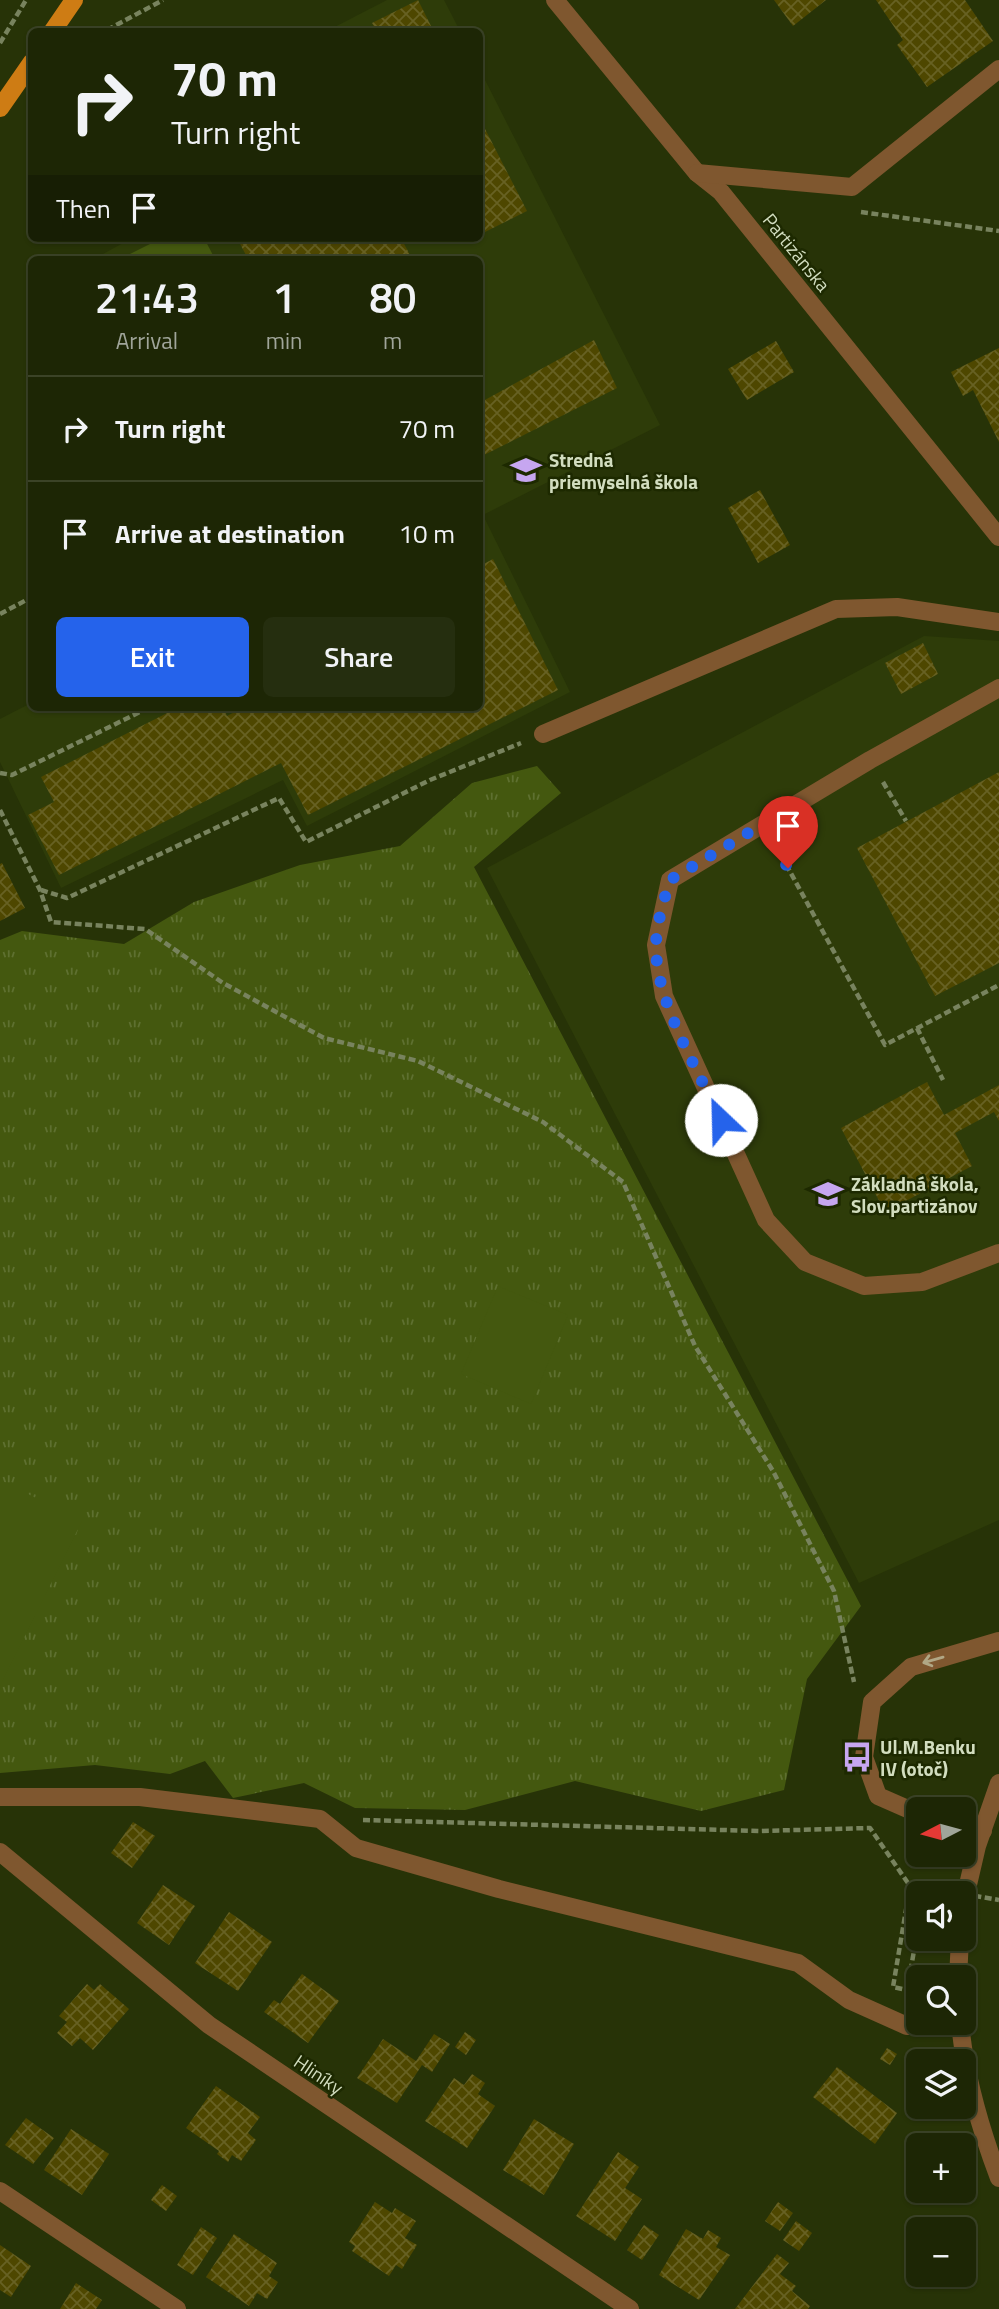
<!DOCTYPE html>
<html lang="en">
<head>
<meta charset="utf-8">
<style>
  body { margin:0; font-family:"Titillium Web",sans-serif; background:#252e0f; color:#f1f3f6; height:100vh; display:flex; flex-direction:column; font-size:26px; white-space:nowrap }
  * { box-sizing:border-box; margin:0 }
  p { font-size:23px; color:#a0a59a }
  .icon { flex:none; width:38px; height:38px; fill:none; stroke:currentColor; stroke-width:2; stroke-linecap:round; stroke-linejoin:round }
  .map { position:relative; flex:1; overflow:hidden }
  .side { position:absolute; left:28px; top:256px; width:455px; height:455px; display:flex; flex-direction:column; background:#1d2605; border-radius:10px; box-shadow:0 2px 5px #0004,0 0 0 2px #3b4327 }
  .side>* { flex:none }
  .banner { position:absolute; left:28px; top:28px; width:455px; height:214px; border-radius:10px; box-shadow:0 2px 5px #0004,0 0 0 2px #3b4327; background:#1d2605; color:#f1f3f6; overflow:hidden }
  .needle { width:46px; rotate:264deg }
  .buttons { position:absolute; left:906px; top:1797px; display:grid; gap:14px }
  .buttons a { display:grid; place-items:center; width:70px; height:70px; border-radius:10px; background:#1d2605; box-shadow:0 2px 5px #0004,0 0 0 2px #3b4327; font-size:35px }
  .pin { position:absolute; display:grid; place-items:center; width:60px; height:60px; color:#fff; margin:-72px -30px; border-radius:50% 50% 50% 0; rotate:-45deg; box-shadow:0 0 7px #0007 }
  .pin .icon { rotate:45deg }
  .me { position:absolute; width:77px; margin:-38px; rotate:336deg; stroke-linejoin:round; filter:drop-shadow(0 0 5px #0008) }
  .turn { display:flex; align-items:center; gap:24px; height:147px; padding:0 28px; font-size:32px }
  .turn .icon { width:91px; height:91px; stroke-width:2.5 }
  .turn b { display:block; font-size:49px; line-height:60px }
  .then { display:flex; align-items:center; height:66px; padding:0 28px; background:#0003; gap:14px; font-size:26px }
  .eta { display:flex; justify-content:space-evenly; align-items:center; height:119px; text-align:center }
  .eta b { font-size:42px; font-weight:600; line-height:49px }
  .primary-button { display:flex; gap:14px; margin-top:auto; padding:14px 28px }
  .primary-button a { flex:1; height:80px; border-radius:10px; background:#2563eb; color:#fff; font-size:28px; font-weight:600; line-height:80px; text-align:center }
  .primary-button a+a { background:#252e0f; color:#f1f3f6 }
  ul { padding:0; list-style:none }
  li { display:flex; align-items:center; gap:21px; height:105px; padding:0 28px; border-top:2px solid #3b4327 }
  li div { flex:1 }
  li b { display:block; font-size:26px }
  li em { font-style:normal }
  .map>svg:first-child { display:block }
</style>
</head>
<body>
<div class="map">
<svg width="999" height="2309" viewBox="0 0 999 2309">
  <defs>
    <pattern id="grass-tufts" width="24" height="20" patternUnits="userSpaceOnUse" patternTransform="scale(1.75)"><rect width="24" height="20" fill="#44580f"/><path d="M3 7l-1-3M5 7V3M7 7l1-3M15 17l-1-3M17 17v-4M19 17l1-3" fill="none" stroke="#5e7030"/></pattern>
    <pattern id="building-cross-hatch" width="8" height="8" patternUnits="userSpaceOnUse" patternTransform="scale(1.75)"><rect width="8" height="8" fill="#4e4700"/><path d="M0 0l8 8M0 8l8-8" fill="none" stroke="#676123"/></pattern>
  </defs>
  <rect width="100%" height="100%" fill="#273307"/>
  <g fill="#2e3c09">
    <path d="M387 0H444L460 31 325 32Z"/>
    <path d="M480 70 660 425 483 515 570 692 307 826 283 780 61 888 0 762V719L31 703 32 707H480V259H94L132 238H480Z"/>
    <path d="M924 636 999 641V1520L859 1583 487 868Z"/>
  </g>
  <path fill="url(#grass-tufts)" d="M537 766 561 793 474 867 861 1606 807 1679 784 1790 701 1811 575 1781 465 1810 355 1808 304 1783 233 1798 205 1761 170 1774 95 1765 0 1773V940L22 931 124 944 194 902 300 865 400 846 472 783Z"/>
  <g fill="#44580f">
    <path d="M162 238H204L215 259H120Z"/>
    <path d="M498 1286 568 1315 531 1404 461 1374Z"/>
    <path d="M0 1480 82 1521 0 1686Z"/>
  </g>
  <g fill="url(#building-cross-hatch)">
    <path d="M418 0 434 32H377L372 23Z"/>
    <path d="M774 0H826L793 26Z"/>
    <path d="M876 0H965L993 41 927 87 897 45 903 40Z"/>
    <path d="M480 119 527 211 481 234 480 232Z"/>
    <path d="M237 238H401L412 259H248Z"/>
    <path d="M594 340 617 388 480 457V395L483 401Z"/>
    <path d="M776 341 794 372 747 400 728 369Z"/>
    <path d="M999 348V442L973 390 963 396 951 372Z"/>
    <path d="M760 490 790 545 758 563 728 508Z"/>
    <path d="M493 559 558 690 308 815 281 763 59 875 28 815 54 802 41 777 179 707H223L227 716 244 707H480V566Z"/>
    <path d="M923 643 938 674 901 694 885 663Z"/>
    <path d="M999 772V963L935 996 857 848Z"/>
    <path d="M2 863 25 908 0 921V864Z"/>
    <path d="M927 1082 944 1115 999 1085V1121L994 1112 955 1133 972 1166 885 1212 841 1128Z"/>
    <path d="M133 1822 155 1836 132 1868 111 1853Z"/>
    <path d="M163 1885 195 1906 169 1945 137 1923Z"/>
    <path d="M229 1912 272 1942 238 1991 195 1963Z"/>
    <path d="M302 1974 339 2001 308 2043 264 2012 274 2000 280 2004Z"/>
    <path d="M87 1984 94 1990 100 1984 129 2009 93 2050 80 2038 72 2046 57 2033 67 2022 59 2016Z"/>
    <path d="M465 2032 476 2040 466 2055 455 2047Z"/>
    <path d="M434 2034 450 2044 432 2072 422 2065 397 2103 357 2078 383 2039 416 2061Z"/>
    <path d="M887 2048 897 2054 890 2065 880 2059Z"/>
    <path d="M837 2067 897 2113 875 2144 813 2097Z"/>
    <path d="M472 2074 485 2083 478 2094 495 2106 467 2148 425 2121 454 2078 464 2085Z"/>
    <path d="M216 2086 260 2117 248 2133 256 2140 241 2161 232 2155 228 2162 217 2154 219 2151 186 2128Z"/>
    <path d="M26 2118 54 2138 33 2164 5 2145Z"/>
    <path d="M534 2119 574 2144 544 2195 503 2170Z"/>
    <path d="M71 2129 109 2154 82 2195 44 2170Z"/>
    <path d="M618 2152 639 2167 625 2188 642 2199 615 2241 576 2216Z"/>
    <path d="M162 2185 177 2196 166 2211 151 2200Z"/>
    <path d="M375 2202 392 2213 395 2208 416 2221 405 2238 417 2245 402 2269 396 2265 389 2276 352 2251 355 2246 349 2242Z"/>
    <path d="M778 2202 793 2213 780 2231 765 2221Z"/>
    <path d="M796 2221 812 2233 799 2251 783 2240Z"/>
    <path d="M644 2225 659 2235 642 2260 627 2250Z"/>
    <path d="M201 2227 217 2238 193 2275 177 2265Z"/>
    <path d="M686 2229 703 2239 708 2230 721 2238 716 2247 730 2255 699 2300 659 2275Z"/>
    <path d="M234 2234 277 2263 269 2276 278 2282 267 2299 257 2293 249 2306 206 2277Z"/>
    <path d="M0 2245 31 2266 11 2297 0 2290Z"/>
    <path d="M777 2254 789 2263 780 2274 796 2286 792 2291 810 2306 808 2309H735Z"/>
    <path d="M76 2283 102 2300 96 2309H60Z"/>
  </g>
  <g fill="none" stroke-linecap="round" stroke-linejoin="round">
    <g stroke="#78835e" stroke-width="4.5" stroke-dasharray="7 3.5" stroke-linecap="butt">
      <path d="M107 30 163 0"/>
      <path d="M0 43 26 0"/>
      <path d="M861 212 999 231"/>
      <path d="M0 614 32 597"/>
      <path d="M0 773 12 775 150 707"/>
      <path d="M883 782 906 821"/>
      <path d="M0 810 40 890 51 922 145 929 223 983 324 1038 418 1061 543 1122 623 1182 695 1346 773 1471 834 1591 854 1682"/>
      <path d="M776 846 885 1045 999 985"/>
      <path d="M41 890 67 898 279 798 306 842 430 780 521 743"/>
      <path d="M917 1028 943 1080"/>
      <path d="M363 1820 759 1831 870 1828 910 1886 893 1987 907 1990 919 1923"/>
      <path d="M924 1894 925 1887 942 1890"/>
    </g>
    <g stroke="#7f572f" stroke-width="18">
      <path d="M555 0 697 173 721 192 999 537"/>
      <path d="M697 173 852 187 999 69"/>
      <path d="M999 688 870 760 670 880 656 945 664 996 766 1220 805 1262 864 1286 922 1282 999 1253"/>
      <path d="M543 734 836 609 897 607 999 622"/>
      <path d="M0 1797H140L320 1819 356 1848 499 1889 798 1963 849 2000 907 2026"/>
      <path d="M919 1814 878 1796 864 1757 872 1702 911 1667 999 1641"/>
      <path d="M964 1826 983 1831"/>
      <path d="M0 1852 209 2025 630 2309"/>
      <path d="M964 1902 977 1846 999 1783"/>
      <path d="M958 1978 960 1939"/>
      <path d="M960 2023C965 2077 980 2128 999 2178"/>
      <path d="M0 2191 177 2309"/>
    </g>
    <g stroke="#ce7c14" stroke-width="18">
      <path d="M52 32 74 0"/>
      <path d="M0 108 32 62"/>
    </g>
    <path stroke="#78835e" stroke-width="4.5" stroke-dasharray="7 3.5" stroke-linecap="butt" d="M964 1894 999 1900"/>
  </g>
  <defs><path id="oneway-shaft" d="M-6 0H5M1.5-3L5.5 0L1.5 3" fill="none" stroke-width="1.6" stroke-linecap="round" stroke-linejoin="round" transform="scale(1.75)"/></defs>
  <use stroke="#b1a785" href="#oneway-shaft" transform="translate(933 1660) rotate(164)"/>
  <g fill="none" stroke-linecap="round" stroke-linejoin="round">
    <path stroke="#2563eb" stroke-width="12" stroke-dasharray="0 21.6" d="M721 1120C698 1069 654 1000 656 943 657 922 664 900 670 880L763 824 788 868"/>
  </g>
  <defs>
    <g id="school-bare" transform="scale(2.415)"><path d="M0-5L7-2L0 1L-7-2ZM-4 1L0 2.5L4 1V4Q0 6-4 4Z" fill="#c6a6f0" stroke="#1d2900" stroke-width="2.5" paint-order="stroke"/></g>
    <g id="bus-bare" transform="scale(2.415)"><path d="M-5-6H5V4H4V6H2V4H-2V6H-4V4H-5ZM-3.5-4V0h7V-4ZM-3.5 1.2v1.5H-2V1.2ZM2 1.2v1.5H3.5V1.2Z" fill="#c6a6f0" stroke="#1d2900" stroke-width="2.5" paint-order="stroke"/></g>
  </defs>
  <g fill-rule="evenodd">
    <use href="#school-bare" x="526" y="470"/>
    <use href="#school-bare" x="828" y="1194"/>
    <use href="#bus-bare" x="857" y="1757"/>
  </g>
  <g text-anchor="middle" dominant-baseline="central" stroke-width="5" stroke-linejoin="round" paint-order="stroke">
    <g font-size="19" fill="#d2ddbf" stroke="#1d2900">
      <text transform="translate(797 252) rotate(51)">Partizánska</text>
      <text transform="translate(319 2074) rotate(34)">Hliníky</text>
    </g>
    <g font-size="19" font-weight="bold" fill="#d2ddbf" stroke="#1d2900" text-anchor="start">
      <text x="549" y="459">Stredná<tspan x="549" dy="22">priemyselná škola</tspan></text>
      <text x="851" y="1183">Základná škola,<tspan x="851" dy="22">Slov.partizánov</tspan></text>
      <text x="880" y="1746">Ul.M.Benku<tspan x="880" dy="22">IV (otoč)</tspan></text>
    </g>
  </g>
</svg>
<div class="buttons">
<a><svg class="needle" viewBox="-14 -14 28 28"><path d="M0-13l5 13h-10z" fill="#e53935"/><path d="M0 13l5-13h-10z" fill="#a0a59a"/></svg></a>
<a><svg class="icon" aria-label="sound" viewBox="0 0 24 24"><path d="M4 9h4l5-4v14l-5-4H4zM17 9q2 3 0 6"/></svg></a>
<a><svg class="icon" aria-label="search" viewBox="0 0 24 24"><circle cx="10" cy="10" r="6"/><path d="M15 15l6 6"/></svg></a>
<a><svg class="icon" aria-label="layers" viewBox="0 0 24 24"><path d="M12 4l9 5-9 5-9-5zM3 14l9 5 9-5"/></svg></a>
<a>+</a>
<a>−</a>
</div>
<div class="pin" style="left:788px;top:868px;background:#d93025"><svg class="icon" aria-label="arrive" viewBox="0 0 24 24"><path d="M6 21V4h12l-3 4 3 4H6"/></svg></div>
<svg class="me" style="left:721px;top:1120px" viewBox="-20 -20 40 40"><circle r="19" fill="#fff"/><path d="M0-13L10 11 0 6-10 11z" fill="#2563eb"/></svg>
<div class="banner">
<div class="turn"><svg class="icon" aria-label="right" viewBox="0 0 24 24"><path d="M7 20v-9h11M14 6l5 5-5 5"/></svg><div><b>70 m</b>Turn right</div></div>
<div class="then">Then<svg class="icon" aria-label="arrive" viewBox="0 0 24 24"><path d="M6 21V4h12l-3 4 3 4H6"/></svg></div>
</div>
<section class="side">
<div class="eta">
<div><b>21:43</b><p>Arrival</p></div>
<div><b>1</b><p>min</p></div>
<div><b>80</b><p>m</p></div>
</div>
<ul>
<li><svg class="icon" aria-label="right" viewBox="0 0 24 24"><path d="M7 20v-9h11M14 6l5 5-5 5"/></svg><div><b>Turn right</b></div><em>70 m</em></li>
<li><svg class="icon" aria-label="arrive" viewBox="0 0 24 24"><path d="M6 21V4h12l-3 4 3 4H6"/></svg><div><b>Arrive at destination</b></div><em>10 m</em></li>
</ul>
<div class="primary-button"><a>Exit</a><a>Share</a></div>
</section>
</div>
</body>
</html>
